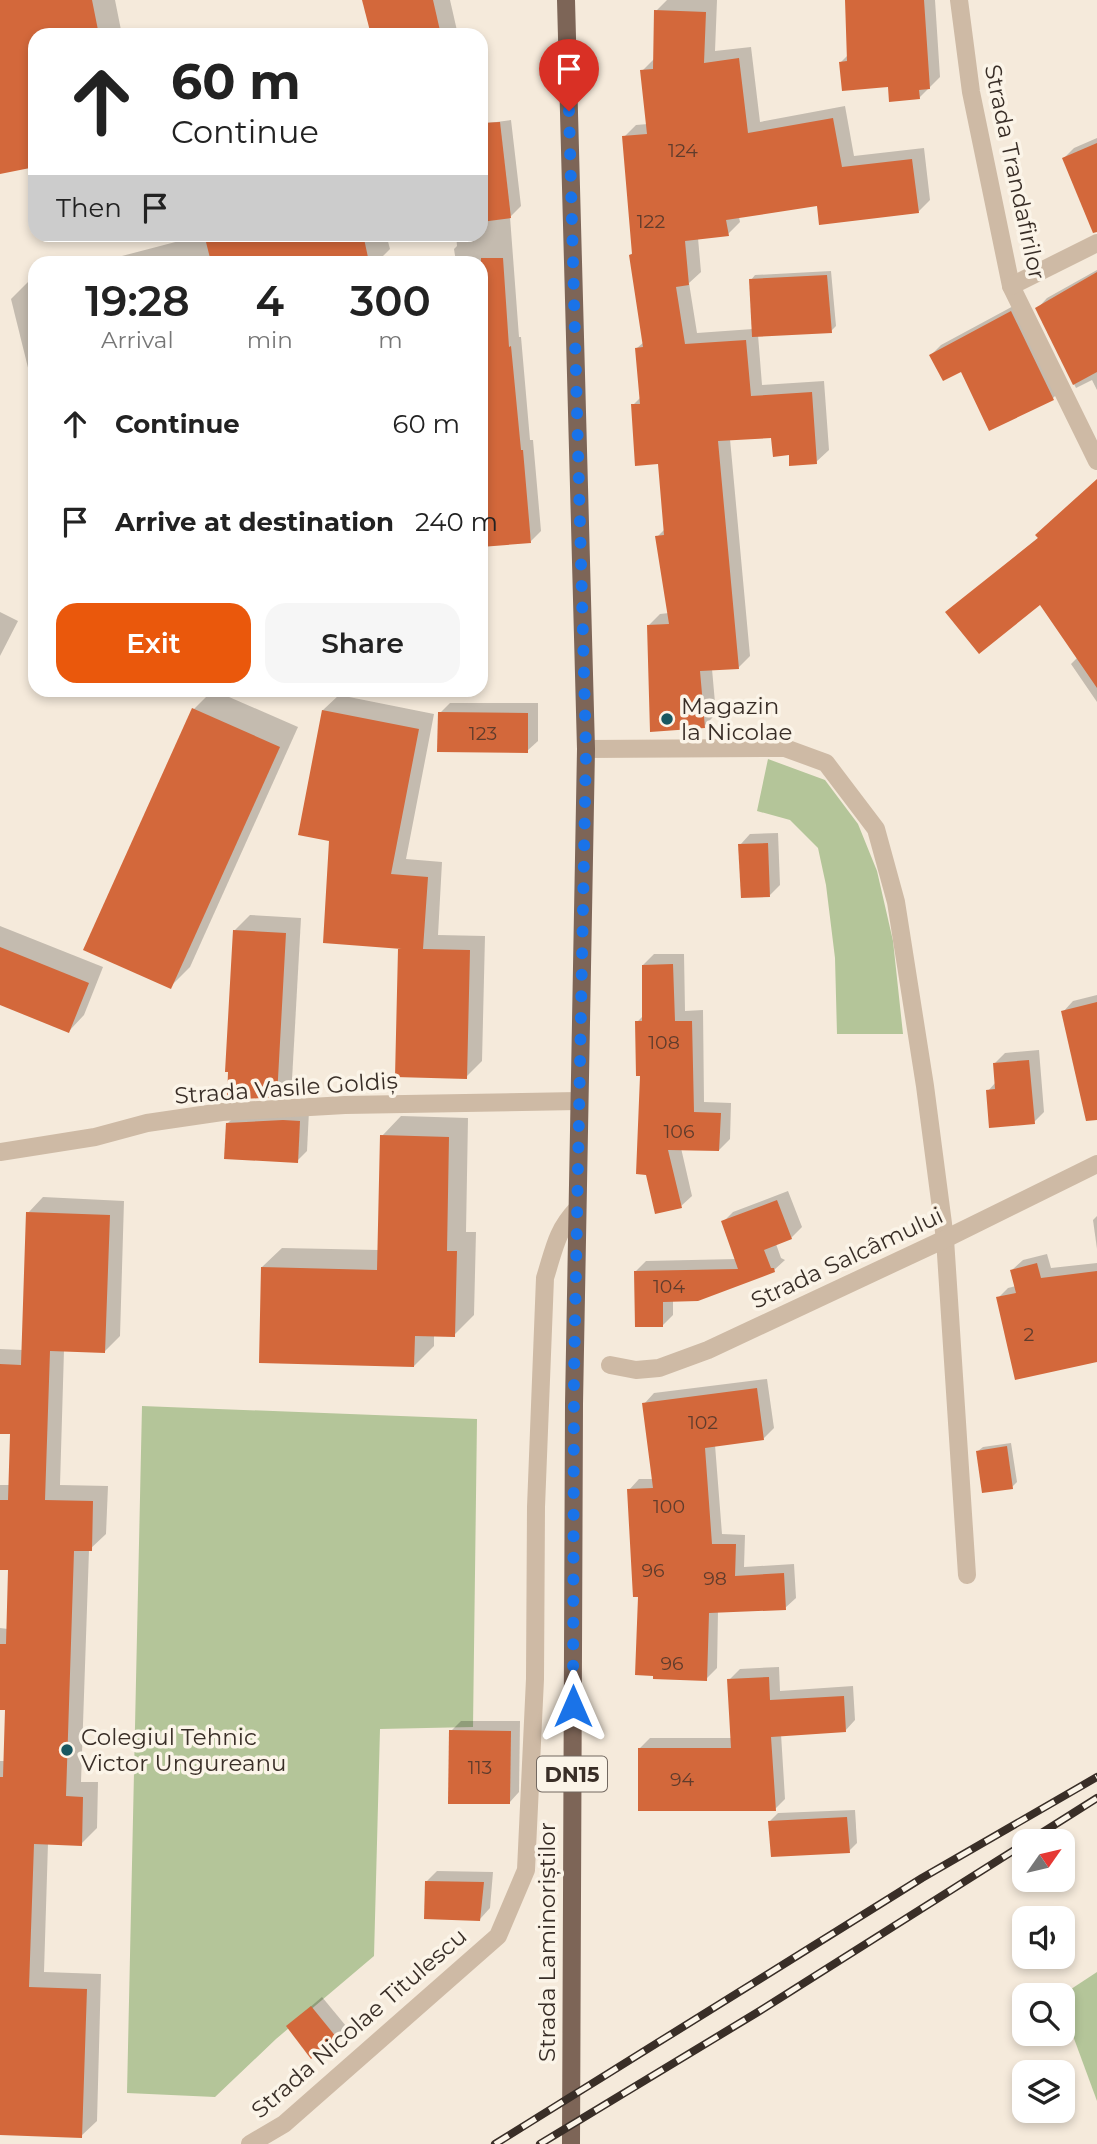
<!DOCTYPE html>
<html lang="en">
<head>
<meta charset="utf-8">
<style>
  body { margin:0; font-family:Montserrat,sans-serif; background:#f6f6f6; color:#222; height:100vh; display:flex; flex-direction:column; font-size:26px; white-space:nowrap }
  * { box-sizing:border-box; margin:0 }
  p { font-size:23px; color:#767676 }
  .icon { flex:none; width:38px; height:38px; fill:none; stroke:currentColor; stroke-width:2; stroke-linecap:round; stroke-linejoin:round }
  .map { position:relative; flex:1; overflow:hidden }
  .panel { position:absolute; left:28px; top:256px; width:460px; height:441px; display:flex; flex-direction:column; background:#fff; border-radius:21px; box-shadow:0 4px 10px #0003 }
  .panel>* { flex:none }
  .top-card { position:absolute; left:28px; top:28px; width:460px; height:214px; border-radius:21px; box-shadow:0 4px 10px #0003; background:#fff; color:#222; overflow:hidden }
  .needle { width:46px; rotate:56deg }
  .fabs { position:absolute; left:1012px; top:1829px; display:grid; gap:14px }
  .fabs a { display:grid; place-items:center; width:63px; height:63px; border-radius:14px; background:#fff; box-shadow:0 4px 10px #0003; font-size:35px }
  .pin { position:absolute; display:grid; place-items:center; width:60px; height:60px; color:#fff; margin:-72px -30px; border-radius:50% 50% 50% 0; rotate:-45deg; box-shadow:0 0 7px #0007 }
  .pin .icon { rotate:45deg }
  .me { position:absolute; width:77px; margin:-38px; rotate:0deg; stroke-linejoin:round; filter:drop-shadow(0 0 5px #0008) }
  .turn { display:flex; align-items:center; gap:24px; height:147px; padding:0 28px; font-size:32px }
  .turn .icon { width:91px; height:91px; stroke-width:2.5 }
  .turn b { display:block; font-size:49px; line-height:60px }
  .then { display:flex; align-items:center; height:66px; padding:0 28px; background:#0003; gap:14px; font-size:26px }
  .eta { display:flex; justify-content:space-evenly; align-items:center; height:119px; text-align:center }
  .eta b { font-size:42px; font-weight:600; line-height:49px }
  .action { display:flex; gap:14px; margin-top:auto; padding:14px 28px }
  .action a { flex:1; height:80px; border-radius:21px; background:#ea580c; color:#fff; font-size:28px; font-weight:600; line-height:80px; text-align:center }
  .action a+a { background:#f6f6f6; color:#222 }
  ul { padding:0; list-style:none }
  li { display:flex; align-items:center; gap:21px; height:98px; padding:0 28px }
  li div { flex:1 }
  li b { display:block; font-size:26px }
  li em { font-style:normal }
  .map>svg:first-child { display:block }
</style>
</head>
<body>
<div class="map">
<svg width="1097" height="2144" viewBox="0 0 1097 2144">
  <rect width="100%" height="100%" fill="#f5eadb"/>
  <g fill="#b4c599">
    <path d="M768 759 825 780 858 824 877 871 893 941 903 1034H837L835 958 826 885 818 848 790 820 757 811Z"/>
    <path d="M142 1406 477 1419 473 1727 380 1729 374 1956 276 2039 215 2097 127 2093Z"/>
    <path d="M1097 1972V2101L1062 2006V1995Z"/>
  </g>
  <g fill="#0003">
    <path d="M0 0H115L122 35H35V165L0 172Z"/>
    <path d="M364 0H450L458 35H372Z"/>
    <path d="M667 0H717L715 51 751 47 760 122 845 106 854 156 924 148 930 200 918 212 818 204 739 217 740 222 728 234 698 238 701 272 689 283 697 333 753 329 751 280 755 275 831 271 836 326 831 331 758 335 762 385 824 381 829 450 816 462 790 453 773 436 730 439 750 656 738 668 712 669 716 714 704 726 648 626 660 614 669 613 657 537 665 529 659 462 633 405 641 397 637 348 644 342 630 255 634 252 624 137 636 125 648 124 642 71 654 59 656 11Z"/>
    <path d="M847 0H935L940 77 919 98 841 62 849 54Z"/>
    <path d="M511 120 521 206 510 217 519 337H521L530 440H533L541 531 531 541 481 262H456L454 249 457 246 456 234H481V124Z"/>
    <path d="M1097 138V212L1064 158 1074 148Z"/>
    <path d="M206 234H386L390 249 381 258 382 262H99Z"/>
    <path d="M1097 270V390L1092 380 1076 388 1037 309 1047 298Z"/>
    <path d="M35 278V396L11 299 30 280Z"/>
    <path d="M1021 302 1063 388 1053 398 990 428 961 370 931 355 941 345Z"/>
    <path d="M1097 481V702L1071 664 1078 657 1041 602 948 612 1039 537Z"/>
    <path d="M0 612 18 621 0 656Z"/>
    <path d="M213 690 298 727 190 967 170 987 194 709Z"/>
    <path d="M339 695 434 714 406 859 442 862 438 935 485 936 482 1061 466 1077 399 949 402 947 331 840 323 710Z"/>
    <path d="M450 703H538V741L527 751 440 713Z"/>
    <path d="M778 833 780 885 770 895 740 845 750 834Z"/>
    <path d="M250 915 301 918 292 1080 276 1096 230 1071 235 930Z"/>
    <path d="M0 926 103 967 84 1015 69 1031 0 1003Z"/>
    <path d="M654 954H684L685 1011 703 1010 704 1102 731 1103 730 1139 719 1150 681 1148 692 1196 681 1206 641 1074 637 1022 644 1015 643 965Z"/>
    <path d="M1097 995V1106L1063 1012 1073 1001Z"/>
    <path d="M1039 1050 1044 1112 1034 1122 988 1091 996 1082 995 1063 1005 1053Z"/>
    <path d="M309 1111 307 1151 297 1161 227 1124 238 1113Z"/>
    <path d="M401 1116 468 1118 466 1232H476L474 1315 454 1335 434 1334V1346L414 1366 262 1267 282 1248 379 1250 382 1136Z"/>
    <path d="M788 1191 802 1227 791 1238 776 1244 781 1258 785 1260 774 1270 673 1300V1315L663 1325 636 1271 646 1261 737 1259 723 1222 733 1212Z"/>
    <path d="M43 1197 124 1201 120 1336 105 1351 64 1350 60 1485 108 1486 106 1534 89 1550 81 1782H98L97 1828 81 1844 48 1843 44 1972 101 1974 97 2121 81 2136 0 2134V1761H6L7 1709 0 1708V1628L8 1629 10 1569 0 1568V1485H10L12 1433 0 1432V1349L23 1350 28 1213Z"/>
    <path d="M1097 1216V1249L1093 1220Z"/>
    <path d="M1047 1254 1051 1268 1097 1263V1322L998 1298 1008 1288 1016 1286 1012 1270 1023 1260Z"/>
    <path d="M767 1379 774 1428 763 1439 715 1445 722 1534 745 1535 744 1567 794 1564 796 1598 785 1608 718 1611 717 1668 706 1679 640 1595 629 1490 639 1479H653L644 1404 654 1393Z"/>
    <path d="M1011 1443 1017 1482 1012 1487 978 1451 983 1447Z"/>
    <path d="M779 1667 780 1691 853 1686 855 1720 845 1731 781 1734 785 1799 775 1809 639 1749 650 1738H732L729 1680 740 1669Z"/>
    <path d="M461 1721H520L519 1792 509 1803 451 1731Z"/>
    <path d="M855 1810 857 1843 849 1851 770 1821 778 1813Z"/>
    <path d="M437 1871 493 1872 490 1908 480 1919 426 1882Z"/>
    <path d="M322 1997 346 2026 336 2037 288 2026Z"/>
  </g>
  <g fill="#d3683b">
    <path d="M0 0H92L99 35H35V167L0 174Z"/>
    <path d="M362 0H433L441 35H371Z"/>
    <path d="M845 0H924L930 89 919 90 920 99 889 102 888 87 842 91 839 62 847 61Z"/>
    <path d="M654 10 706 12 704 63 739 58 748 133 833 118 842 167 912 159 919 213 819 225 817 206 726 220 729 236 685 241 689 285 676 287 685 344 746 340 751 396 812 392 817 464 789 466V455L773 457 771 438 718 441 739 669 700 671 705 728 650 732 647 625 669 624 655 536 664 535 658 464 635 466 631 404H640L635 348 643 347 629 255 632 254 622 136 647 134 640 70 653 69Z"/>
    <path d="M500 122 511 218 481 222V123Z"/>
    <path d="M1097 143V232L1093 233 1062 158Z"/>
    <path d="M204 234H363L369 262H211Z"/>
    <path d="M481 258H503L509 347 511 346 521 450H523L531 543 481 547Z"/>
    <path d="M1097 272V372L1073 385 1035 308Z"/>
    <path d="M827 275 832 333 752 337 749 279Z"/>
    <path d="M1011 311 1054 400 989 431 961 372 943 381 929 355Z"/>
    <path d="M1097 479V688L1040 605 979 654 945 612 1038 538 1035 535Z"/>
    <path d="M192 708 280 747 171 989 83 950Z"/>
    <path d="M322 710 419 729 391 874 428 877 423 949 470 950 467 1079 395 1077 398 949H402L323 943 329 841 298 835Z"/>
    <path d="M438 712 528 713V753L437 752Z"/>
    <path d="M768 843 770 897 741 898 738 844Z"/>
    <path d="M233 930 286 933 277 1097 227 1100 228 1072H225Z"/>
    <path d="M0 947 89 983 69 1033 0 1005Z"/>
    <path d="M673 964 675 1021H692L694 1112 721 1113 719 1151 668 1150 682 1208 655 1214 646 1175 636 1174 640 1076H636L635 1021H642V965Z"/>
    <path d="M1097 1002V1120L1086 1121 1061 1011Z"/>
    <path d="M1029 1060 1035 1124 989 1128 986 1090 995 1089 993 1063Z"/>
    <path d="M283 1120 300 1121 298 1163 224 1159 226 1123Z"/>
    <path d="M380 1135 449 1137 447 1251H457L455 1337 415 1336 414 1367 259 1363 261 1267 377 1270Z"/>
    <path d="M777 1200 792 1239 764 1250 771 1268H774L775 1272 698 1301 663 1302V1327H635L634 1271 738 1269 721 1221Z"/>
    <path d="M26 1212 110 1215 105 1353 50 1351 45 1500 93 1501 92 1551H74L66 1796 83 1797 82 1846 34 1844 29 1987 87 1989 82 2138 0 2135V1777H3L5 1710H0V1644H6L8 1570H0V1500H8L10 1434H0V1364L21 1365Z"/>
    <path d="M1037 1263 1041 1278 1097 1271V1362L1015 1380 996 1297 1016 1293 1010 1270Z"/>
    <path d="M757 1388 764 1440 705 1448 712 1544H736L735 1576 784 1573 786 1610 709 1613 707 1681 653 1679V1676L635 1675 638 1597H633L627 1489 653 1488 642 1403Z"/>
    <path d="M1007 1446 1013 1489 982 1493 976 1451Z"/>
    <path d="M769 1677 770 1700 844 1696 846 1732 771 1737 776 1811H638V1748H731L727 1679Z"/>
    <path d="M449 1730 511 1731 510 1804H448Z"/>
    <path d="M847 1817 850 1853 771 1857 768 1821Z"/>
    <path d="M425 1881 484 1882 480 1921 424 1919Z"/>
    <path d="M311 2006 337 2038 311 2059 286 2026Z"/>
  </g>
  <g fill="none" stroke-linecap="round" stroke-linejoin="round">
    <g stroke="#cebaa5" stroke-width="18">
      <path d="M959 0 971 92 1011 286 1097 461"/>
      <path d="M1011 286 1097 243"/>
      <path d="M586 749 785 748 826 763 876 829 896 902 925 1086 945 1239 967 1575"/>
      <path d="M0 1152 95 1137 147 1123 222 1112 345 1105 578 1101"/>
      <path d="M610 1365 636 1370 659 1368 708 1350 945 1239 1097 1164"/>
      <path d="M250 2144 284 2124 498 1936 526 1870 535 1679 536 1507 545 1278C554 1250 556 1231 577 1209"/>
    </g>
    <path stroke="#7d6557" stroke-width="18" d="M566 0 586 749 574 1404 571 2144"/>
    <g stroke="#392e27" stroke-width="8">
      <g id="rail">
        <path d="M1029 1841 1097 1798"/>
        <path d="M495 2144 922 1878 1097 1777"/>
        <path d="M540 2144 758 2012 1024 1844"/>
      </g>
    </g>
    <use href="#rail" stroke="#fbf4e8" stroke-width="5" stroke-dasharray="16" stroke-linecap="butt"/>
  </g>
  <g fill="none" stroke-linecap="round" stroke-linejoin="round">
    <path stroke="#1a73e8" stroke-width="12" stroke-dasharray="0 21.6" d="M569 111 586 750 574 1376 573 1706"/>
  </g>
  <g fill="#185760" stroke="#fbf4e8" stroke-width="2.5">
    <circle cx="667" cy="719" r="7"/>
    <circle cx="67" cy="1750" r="7"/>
  </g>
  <g text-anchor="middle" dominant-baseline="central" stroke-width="7" stroke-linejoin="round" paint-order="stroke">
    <g font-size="19" fill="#603c2c">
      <text x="683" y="150">124</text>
      <text x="651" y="221">122</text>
      <text x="483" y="733">123</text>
      <text x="664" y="1042">108</text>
      <text x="679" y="1131">106</text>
      <text x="669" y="1286">104</text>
      <text x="1029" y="1334">2</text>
      <text x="703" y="1422">102</text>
      <text x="669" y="1506">100</text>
      <text x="653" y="1570">96</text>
      <text x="715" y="1578">98</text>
      <text x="672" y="1663">96</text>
      <text x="480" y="1767">113</text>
      <text x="682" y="1779">94</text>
    </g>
    <rect fill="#fbf4e8" stroke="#736961" stroke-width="2" x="537" y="1756.5" width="70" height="35" rx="5"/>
    <g font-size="21" font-weight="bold" fill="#392e27">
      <text x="572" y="1774">DN15</text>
    </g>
    <g font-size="23" fill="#392e27" stroke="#fbf4e8">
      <text transform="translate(1015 172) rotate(78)">Strada Trandafirilor</text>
      <text transform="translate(286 1088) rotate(-4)">Strada Vasile Goldiș</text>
      <text transform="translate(847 1258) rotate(-25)">Strada Salcâmului</text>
      <text transform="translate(547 1942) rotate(-90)">Strada Laminoriștilor</text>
      <text transform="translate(359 2023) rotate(-41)">Strada Nicolae Titulescu</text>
    </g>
    <g font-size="23" fill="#392e27" stroke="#fbf4e8" text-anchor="start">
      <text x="681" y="706">Magazin<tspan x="681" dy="26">la Nicolae</tspan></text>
      <text x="81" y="1737">Colegiul Tehnic<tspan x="81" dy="26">Victor Ungureanu</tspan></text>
    </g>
  </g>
</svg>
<div class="fabs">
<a><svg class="needle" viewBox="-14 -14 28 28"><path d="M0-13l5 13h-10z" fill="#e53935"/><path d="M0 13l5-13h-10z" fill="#767676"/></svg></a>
<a><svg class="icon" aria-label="sound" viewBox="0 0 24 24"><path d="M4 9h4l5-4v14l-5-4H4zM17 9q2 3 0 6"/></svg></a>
<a><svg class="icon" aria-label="search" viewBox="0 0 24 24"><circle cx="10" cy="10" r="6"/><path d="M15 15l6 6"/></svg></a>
<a><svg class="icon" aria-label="layers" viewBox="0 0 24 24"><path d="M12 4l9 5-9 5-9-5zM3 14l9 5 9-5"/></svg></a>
</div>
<div class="pin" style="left:569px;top:111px;background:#d93025"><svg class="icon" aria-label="arrive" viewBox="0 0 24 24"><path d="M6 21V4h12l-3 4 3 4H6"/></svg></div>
<svg class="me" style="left:573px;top:1706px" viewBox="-20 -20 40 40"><path d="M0-17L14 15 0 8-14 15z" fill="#1a73e8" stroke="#fff" stroke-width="4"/></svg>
<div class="top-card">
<div class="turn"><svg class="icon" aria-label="ahead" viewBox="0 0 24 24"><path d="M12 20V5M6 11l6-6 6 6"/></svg><div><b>60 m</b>Continue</div></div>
<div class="then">Then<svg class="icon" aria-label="arrive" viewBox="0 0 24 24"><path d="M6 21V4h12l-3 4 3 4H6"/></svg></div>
</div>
<section class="panel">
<div class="eta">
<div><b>19:28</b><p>Arrival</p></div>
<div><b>4</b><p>min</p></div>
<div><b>300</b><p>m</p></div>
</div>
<ul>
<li><svg class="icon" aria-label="ahead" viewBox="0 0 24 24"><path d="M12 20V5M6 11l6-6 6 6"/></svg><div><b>Continue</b></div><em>60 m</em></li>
<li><svg class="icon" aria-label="arrive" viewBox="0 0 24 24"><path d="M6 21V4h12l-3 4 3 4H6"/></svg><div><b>Arrive at destination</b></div><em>240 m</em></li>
</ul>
<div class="action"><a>Exit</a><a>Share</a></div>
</section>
</div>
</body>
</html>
